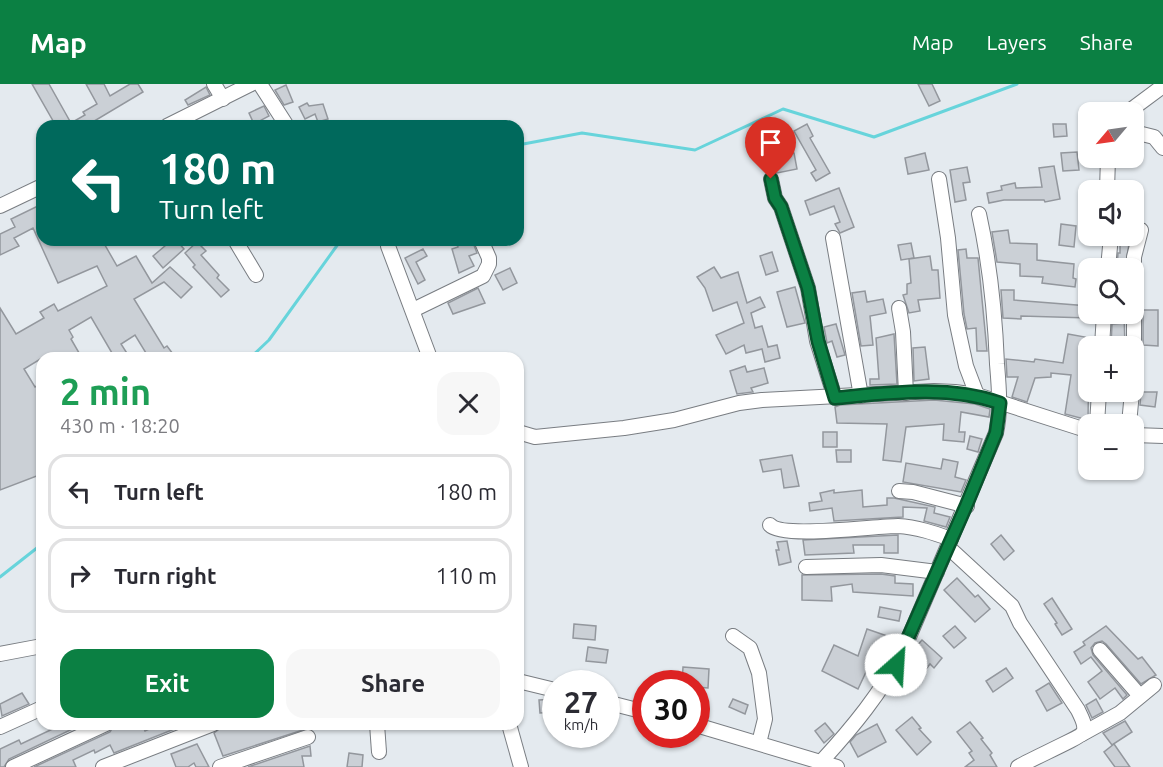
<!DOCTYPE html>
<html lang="en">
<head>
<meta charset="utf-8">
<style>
  body { margin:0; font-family:Ubuntu,sans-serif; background:#f7f7f7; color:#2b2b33; height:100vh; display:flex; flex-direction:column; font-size:22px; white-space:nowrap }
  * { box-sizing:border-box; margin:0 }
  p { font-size:20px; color:#7c7c81 }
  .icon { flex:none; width:33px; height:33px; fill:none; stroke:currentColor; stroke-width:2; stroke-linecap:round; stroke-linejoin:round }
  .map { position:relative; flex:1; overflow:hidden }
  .panel { position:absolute; left:36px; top:268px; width:488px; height:378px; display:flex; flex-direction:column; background:#fff; border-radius:18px; box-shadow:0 2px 4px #0004 }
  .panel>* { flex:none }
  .top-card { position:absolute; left:36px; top:36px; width:488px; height:126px; border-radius:18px; box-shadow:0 2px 4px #0004; background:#00695c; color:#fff; overflow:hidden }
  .needle { width:39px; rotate:241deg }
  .controls { position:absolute; left:1078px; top:18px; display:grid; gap:12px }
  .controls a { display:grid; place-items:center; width:66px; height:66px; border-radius:12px; background:#fff; box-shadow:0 2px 4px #0004; font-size:30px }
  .speed { position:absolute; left:542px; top:586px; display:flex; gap:12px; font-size:30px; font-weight:700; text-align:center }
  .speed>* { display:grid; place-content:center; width:78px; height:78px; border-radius:50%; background:#fff; box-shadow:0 2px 4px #0004; line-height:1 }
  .speed small { font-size:15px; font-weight:400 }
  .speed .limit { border:9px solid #d22; background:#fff; color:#111 }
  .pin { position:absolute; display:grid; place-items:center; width:51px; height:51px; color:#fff; margin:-62px -26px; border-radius:50% 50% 50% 0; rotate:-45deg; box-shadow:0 0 6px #0007 }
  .pin .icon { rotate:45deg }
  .me { position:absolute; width:66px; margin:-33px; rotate:26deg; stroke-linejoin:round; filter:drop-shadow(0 0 4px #0008) }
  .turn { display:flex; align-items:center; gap:21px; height:126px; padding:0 24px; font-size:27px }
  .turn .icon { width:78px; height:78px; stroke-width:2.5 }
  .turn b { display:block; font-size:42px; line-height:51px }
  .round { display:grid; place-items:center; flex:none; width:63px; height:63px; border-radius:18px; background:#f7f7f7 }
  .head { display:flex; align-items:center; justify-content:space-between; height:102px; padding:0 24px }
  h1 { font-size:36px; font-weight:700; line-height:45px; color:#1e9e55 }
  .cta { display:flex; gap:12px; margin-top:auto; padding:12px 24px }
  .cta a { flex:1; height:69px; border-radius:18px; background:#0b8043; color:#fff; font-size:24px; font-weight:700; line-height:69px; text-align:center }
  .cta a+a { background:#f7f7f7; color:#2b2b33 }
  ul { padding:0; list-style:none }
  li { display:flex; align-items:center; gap:18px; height:75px; margin:0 12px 9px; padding:0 12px; border:3px solid #e1e1e2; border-radius:18px }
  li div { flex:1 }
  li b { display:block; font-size:22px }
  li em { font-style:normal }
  header { display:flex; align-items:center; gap:36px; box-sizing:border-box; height:84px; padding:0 30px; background:#0b8043; color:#fff }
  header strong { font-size:28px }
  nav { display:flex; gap:33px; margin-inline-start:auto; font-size:21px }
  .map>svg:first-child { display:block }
</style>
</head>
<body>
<header>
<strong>Map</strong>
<nav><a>Map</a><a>Layers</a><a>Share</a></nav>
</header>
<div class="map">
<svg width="1163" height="683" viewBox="0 0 1163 683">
  <rect width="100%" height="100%" fill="#e4eaef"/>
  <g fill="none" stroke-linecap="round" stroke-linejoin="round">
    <g stroke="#67d4db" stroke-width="3">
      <path d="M518 61 582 49 695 66 783 25 874 53 1017 0"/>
      <path d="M250 274 269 256 341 156"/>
      <path d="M0 493 42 460"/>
    </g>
  </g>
  <g fill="#cbd0d6" stroke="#93979d" stroke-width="1.5">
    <path d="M32 0H49L71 39 85 31 83 28 97 20 86 0H104L110 12 130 0H138L143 8 86 42H56Z"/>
    <path d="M918 0H932L940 17 929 22Z"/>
    <path d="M286 1 293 18 284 21 275 6Z"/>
    <path d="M206 3 210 11 188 21 185 16Z"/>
    <path d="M307 19 309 22 323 20 328 35 318 38 315 30 305 35 299 23Z"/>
    <path d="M264 22 269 32 254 40 249 29Z"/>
    <path d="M807 40 813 52 810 54 830 89 816 97 811 89 816 86 794 47Z"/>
    <path d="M1053 40H1066L1067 52 1054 53Z"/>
    <path d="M1077 68 1079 86 1063 87 1061 69Z"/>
    <path d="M794 69 797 85 777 89 775 87 772 73Z"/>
    <path d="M925 69 929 86 908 90 905 74Z"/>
    <path d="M1054 82 1060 115 1045 118 1044 116H1004L989 119 987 109 1002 106 1001 102 1015 99 1016 104 1042 103 1039 84Z"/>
    <path d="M967 83 970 98 963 99 966 116 955 118 950 86Z"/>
    <path d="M1083 102 1089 103V127L1081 126Z"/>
    <path d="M839 104 854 143 840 149 835 140 840 138 834 122 810 131 805 117Z"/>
    <path d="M42 120V156H102L117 182 136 172 152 199 170 183 192 203 181 214 164 198 134 215 164 264 167 262 176 274H149L135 251 121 260 130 274H103L112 269 91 233 69 246 73 253 71 255 82 274H42L24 285 35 303 42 299V390L0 406V224L16 250 44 234 40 228 54 220 58 227 107 202 97 182 58 199 33 144 14 154 19 162 0 171V150L15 143 11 135Z"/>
    <path d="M1061 140 1076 142 1074 163 1059 161Z"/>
    <path d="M1008 146 1010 159 1037 160V176L1074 180 1073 194 1076 195 1075 203 1042 199 1043 193 1020 192V180L997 178 992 148Z"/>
    <path d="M1120 152H1129L1130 154 1125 184H1117L1118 169H1120Z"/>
    <path d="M172 156H176L184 165 163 184 153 172Z"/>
    <path d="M457 156H472L477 169 469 172 474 182 459 189 452 165 458 163Z"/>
    <path d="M197 158 206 167 201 171 219 191 217 194 229 206 221 213 193 183 195 181 185 169Z"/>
    <path d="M911 159 914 174 901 176 898 161Z"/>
    <path d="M423 165 427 172 416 178 425 196 418 200 405 174Z"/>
    <path d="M966 165 967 174H978L987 267H977L976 244 967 245 964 230 958 166Z"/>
    <path d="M772 168 778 187 766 191 760 172Z"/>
    <path d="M930 172 932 186H938L940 214 918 216 920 227 909 229 903 211 907 210V200L911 199 909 175Z"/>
    <path d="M714 183 721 194 738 188 747 219 760 213 765 223 751 229 755 244 762 242 768 263 777 261 780 274 765 278 762 265 746 269 744 261 726 270 716 251 744 239 737 218 713 227 705 204 697 193Z"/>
    <path d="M510 184 517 199 503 206 495 191Z"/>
    <path d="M795 203 805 239 787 243 777 208Z"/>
    <path d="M478 204 485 219 453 230 448 219Z"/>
    <path d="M1001 206H1014V216L1089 222V234L1021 232V235L1003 234Z"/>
    <path d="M865 207 867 218 883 215 886 229 870 232 873 261 861 262 852 209Z"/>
    <path d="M1143 226H1158V262L1143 261Z"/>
    <path d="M1124 230 1125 262H1111L1112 240 1124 239Z"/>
    <path d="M836 240 845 271 837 273 832 257 827 259 824 243Z"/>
    <path d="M894 250 897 300 870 301V295H879L876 254Z"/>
    <path d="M1068 250 1085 253 1082 269H1089L1088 336 1065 330 1071 291 1051 289V293L1035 294 1027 318 1012 313 1018 293H1007L1006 275 1034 278 1035 275 1063 279Z"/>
    <path d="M925 263 929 295 914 297 913 264Z"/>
    <path d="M745 282 747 288 764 284 768 299 751 304 753 308 737 310 730 287Z"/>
    <path d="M1141 308H1157L1155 323 1140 321Z"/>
    <path d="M934 316 975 320 990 325 989 333 961 328 959 348H965L964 358 943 356 944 340 906 343 901 378 883 376 887 340 837 339 835 323 840 321Z"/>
    <rect x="823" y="348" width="14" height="15"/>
    <path d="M970 352 982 355 978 368 967 365Z"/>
    <path d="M836 366H851V378H837Z"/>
    <path d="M792 371 799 402 784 404 781 385 763 388 760 376Z"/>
    <path d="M943 375 958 378 955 393 966 396 961 408 903 398 906 379 941 385Z"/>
    <path d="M834 406V409L862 406 863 423 887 421V414H894L935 423 934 429 950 433 946 443 924 437 927 424 903 423V433L834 437 832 424 810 427 809 419 822 417 820 409Z"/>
    <path d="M898 451V469H884V461H853L854 469 805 471 803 456Z"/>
    <path d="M1001 451 1014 467 1004 476 991 460Z"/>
    <path d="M787 457 791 478 779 481 776 466H779L777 458Z"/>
    <path d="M881 490 895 492V499L913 500V512L853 508 852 500 831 503 832 517 802 516V491Z"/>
    <path d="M957 494 975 513 978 511 990 525 975 538 944 506Z"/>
    <path d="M1052 514 1072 545 1062 551 1055 540 1057 539 1044 520Z"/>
    <path d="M880 523 901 527 899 537 878 533Z"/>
    <path d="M574 540 596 542 595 556 573 554Z"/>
    <path d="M955 542 966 554 954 564 943 552Z"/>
    <path d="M1106 542 1138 575 1142 573 1156 591 1141 600 1106 560 1102 557 1095 559 1091 564 1093 571 1127 611 1123 615 1115 604 1100 615 1088 598 1102 587 1091 573 1081 580 1074 568 1085 561 1083 558Z"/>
    <path d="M867 545 890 553 883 572 875 569 858 605 822 587 834 561 858 572Z"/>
    <path d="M922 556 942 574 934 584 930 580 912 604 902 596 921 572 914 565Z"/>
    <path d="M588 563 608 566 606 579 586 577Z"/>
    <path d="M683 583 709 585 708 604 696 603V600H682Z"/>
    <path d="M1006 584 1013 594 993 608 986 597Z"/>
    <path d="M1049 599 1062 619 1047 627 1036 607Z"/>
    <path d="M22 609 29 620 2 632 0 620Z"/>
    <path d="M555 615V628L540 629 539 616Z"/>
    <path d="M733 615 748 621 745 630 729 623Z"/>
    <path d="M1096 615 1103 628 1092 634 1086 621Z"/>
    <path d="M912 633 921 644 919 645 931 658 917 671 896 646Z"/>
    <path d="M1125 637 1132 648 1112 661 1103 649Z"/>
    <path d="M970 638 983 654 981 655 992 669 990 671 997 683H965L974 676 969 669 972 667 957 648Z"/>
    <path d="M825 639 834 650 824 659 815 647Z"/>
    <path d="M63 640H83L9 675 4 683H0V665L19 656 21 660Z"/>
    <path d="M115 640H142L145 647 160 640H187L114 669 110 661 95 669 94 666 73 676 76 683H34L110 648Z"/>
    <path d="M226 640H260L262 644 269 640H309V644L223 672 214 649Z"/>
    <path d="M877 640 886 658 858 673 850 658 856 651Z"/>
    <path d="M197 660 209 683H196L194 679 188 683H176L171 670Z"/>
    <path d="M1114 660 1130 683H1115L1104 668Z"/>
    <path d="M310 662 311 672H302L304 683H248Z"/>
    <path d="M349 669 363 671 362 683H347Z"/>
  </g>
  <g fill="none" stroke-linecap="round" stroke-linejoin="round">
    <g stroke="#797d82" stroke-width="16">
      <g id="minor">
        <path d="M214 0 223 15"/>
        <path d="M260 0 287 42"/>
        <path d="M1128 28 1163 2"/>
        <path d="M167 42 251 0"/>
        <path d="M1134 48 1154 53 1163 64"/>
        <path d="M771 95 775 114 781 123 808 204 817 257 835 314"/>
        <path d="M939 95 948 154 955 231 966 282 977 311"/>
        <path d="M1107 106 1108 74"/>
        <path d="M0 122 42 102"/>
        <path d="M833 154 861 312"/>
        <path d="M235 156 256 191"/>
        <path d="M388 162 430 274"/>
        <path d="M1108 184 1111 152"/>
        <path d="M899 224 903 248 906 309"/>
        <path d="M413 226 483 192 489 180V174L481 156"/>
        <path d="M1102 262 1104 230"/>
        <path d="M1134 284V173L1141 146"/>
        <path d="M1097 340 1099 308"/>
        <path d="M1129 340 1132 308"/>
        <path d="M518 348 535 353 624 344 674 336 739 319 762 316 934 307 955 308 977 311 1089 347"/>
        <path d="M1134 351 1163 352"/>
        <path d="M899 407 913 408 967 422"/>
        <path d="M770 441C783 455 874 442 898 442 917 443 934 449 951 455"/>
        <path d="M948 463 1012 522 1020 539 1078 626C1081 633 1087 642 1083 649 1081 653 1027 677 1018 683"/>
        <path d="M806 483 881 481 937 488"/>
        <path d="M733 552 750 564 759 589 765 635 759 659"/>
        <path d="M1100 566 1140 612"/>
        <path d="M0 570 42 562"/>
        <path d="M518 597 555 606"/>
        <path d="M606 618 645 628"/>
        <path d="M377 640 379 668"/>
        <path d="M509 640 521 683"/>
        <path d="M696 641 837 683"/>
        <path d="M0 643 42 624"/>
        <path d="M1082 650 1120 629 1154 601"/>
        <path d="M13 683 106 640"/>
        <path d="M103 683 213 640"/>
        <path d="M220 683 308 653"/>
        <path d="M821 683V678C853 643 881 609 903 567L996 349C1001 326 999 304 997 280 995 229 990 180 979 130"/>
      </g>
    </g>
    <use href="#minor" stroke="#fff" stroke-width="14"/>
  </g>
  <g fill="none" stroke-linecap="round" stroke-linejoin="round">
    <g stroke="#07532c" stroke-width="15">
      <path id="route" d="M771 95 775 114 781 123 808 204 818 257 835 314C890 309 947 301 1000 319L996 349 966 422 896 581"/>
    </g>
    <use href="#route" stroke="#0b8043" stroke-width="10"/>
  </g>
</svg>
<div class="controls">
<a><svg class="needle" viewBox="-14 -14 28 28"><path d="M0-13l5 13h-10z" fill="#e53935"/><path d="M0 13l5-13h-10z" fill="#7c7c81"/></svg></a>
<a><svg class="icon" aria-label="sound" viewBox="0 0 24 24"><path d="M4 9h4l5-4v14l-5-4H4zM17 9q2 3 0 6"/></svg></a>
<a><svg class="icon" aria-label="search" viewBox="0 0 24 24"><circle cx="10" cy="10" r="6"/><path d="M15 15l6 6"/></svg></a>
<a>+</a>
<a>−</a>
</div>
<div class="speed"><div>27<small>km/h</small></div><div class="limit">30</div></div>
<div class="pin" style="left:771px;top:95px;background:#d93025"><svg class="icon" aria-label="arrive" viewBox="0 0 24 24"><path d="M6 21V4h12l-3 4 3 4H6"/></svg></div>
<svg class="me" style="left:896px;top:581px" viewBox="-20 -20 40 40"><circle r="19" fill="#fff"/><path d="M0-13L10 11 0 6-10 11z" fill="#0b8043"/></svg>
<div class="top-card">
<div class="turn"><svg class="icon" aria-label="left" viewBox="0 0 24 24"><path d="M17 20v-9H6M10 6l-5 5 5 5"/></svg><div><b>180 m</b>Turn left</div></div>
</div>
<section class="panel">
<div class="head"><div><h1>2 min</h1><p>430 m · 18:20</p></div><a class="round"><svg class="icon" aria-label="close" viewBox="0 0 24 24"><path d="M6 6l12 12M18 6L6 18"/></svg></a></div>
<ul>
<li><svg class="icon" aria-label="left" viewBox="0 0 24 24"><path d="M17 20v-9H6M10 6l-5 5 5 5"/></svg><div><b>Turn left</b></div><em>180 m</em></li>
<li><svg class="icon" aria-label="right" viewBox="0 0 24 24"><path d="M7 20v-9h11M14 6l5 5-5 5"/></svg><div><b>Turn right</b></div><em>110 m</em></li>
</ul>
<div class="cta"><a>Exit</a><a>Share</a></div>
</section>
</div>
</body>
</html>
